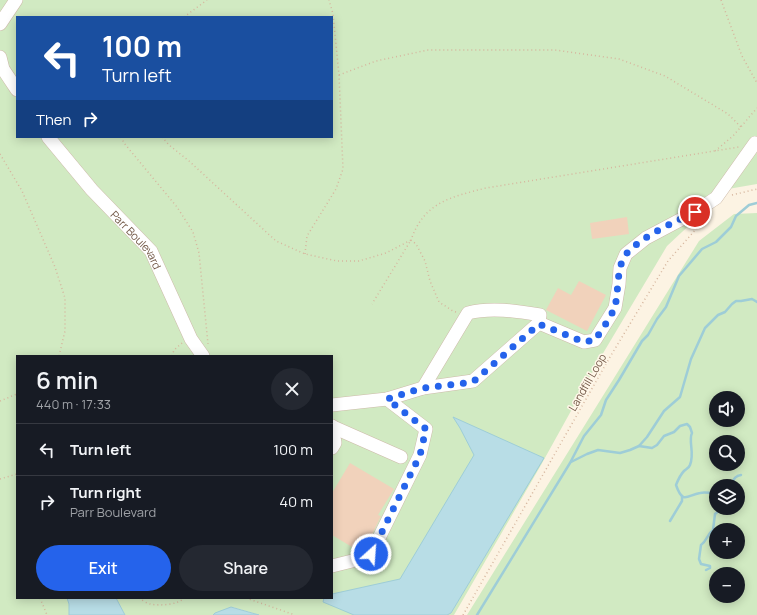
<!DOCTYPE html>
<html lang="en">
<head>
<meta charset="utf-8">
<style>
  body { margin:0; font-family:Manrope,sans-serif; background:#242831; color:#f1f3f6; height:100vh; display:flex; flex-direction:column; font-size:15px; white-space:nowrap }
  * { box-sizing:border-box; margin:0 }
  p { font-size:13px; color:#9ea1a6 }
  .icon { flex:none; width:22px; height:22px; fill:none; stroke:currentColor; stroke-width:2; stroke-linecap:round; stroke-linejoin:round }
  .map { position:relative; flex:1; overflow:hidden }
  .drawer { position:absolute; left:16px; top:355px; width:317px; height:244px; display:flex; flex-direction:column; background:#171b24; border-radius:0px; box-shadow:0 2px 10px #0003 }
  .drawer>* { flex:none }
  .hud { position:absolute; left:16px; top:16px; width:317px; height:122px; border-radius:0px; box-shadow:0 2px 10px #0003; background:#1a4fa0; color:#fff; overflow:hidden }
  .buttons { position:absolute; left:709px; top:391px; display:grid; gap:8px }
  .buttons a { display:grid; place-items:center; width:36px; height:36px; border-radius:50%; background:#171b24; box-shadow:0 2px 10px #0003; font-size:20px }
  .pin { position:absolute; display:grid; place-items:center; width:34px; height:34px; color:#fff; margin:-17px; border:2px solid #fff; border-radius:50%; box-shadow:0 1px 4px #0007 }
  .me { position:absolute; width:44px; margin:-22px; rotate:26deg; stroke-linejoin:round; filter:drop-shadow(0 0 3px #0008) }
  .turn { display:flex; align-items:center; gap:14px; height:84px; padding:0 20px; font-size:18px }
  .turn .icon { width:52px; height:52px; stroke-width:2.5 }
  .turn b { display:block; font-size:28px; line-height:34px }
  .then { display:flex; align-items:center; height:38px; padding:0 20px; background:#0003; gap:8px; font-size:15px }
  .round { display:grid; place-items:center; flex:none; width:42px; height:42px; border-radius:21px; background:#242831 }
  .headline { display:flex; align-items:center; justify-content:space-between; height:68px; padding:0 20px }
  h1 { font-size:24px; font-weight:600; line-height:30px }
  .button { display:flex; gap:8px; margin-top:auto; padding:8px 20px }
  .button a { flex:1; height:46px; border-radius:24px; background:#2563eb; color:#fff; font-size:16px; font-weight:600; line-height:46px; text-align:center }
  .button a+a { background:#242831; color:#f1f3f6 }
  ul { padding:0; list-style:none }
  li { display:flex; align-items:center; gap:12px; height:52px; padding:0 20px; border-top:1px solid #363941 }
  li div { flex:1 }
  li b { display:block; font-size:15px }
  li em { font-style:normal }
  .map>svg:first-child { display:block }
</style>
</head>
<body>
<div class="map">
<svg width="757" height="615" viewBox="0 0 757 615">
  <rect width="100%" height="100%" fill="#fcf3e3"/>
  <g fill="#d1eac2" fill-rule="evenodd">
    <path d="M0 0H757V184L728 189 667 246 602 355 541 465 454 615H259L232 607 214 615H125L116 598H332V356H17V598H67L69 603V615H0ZM17 17H332V137H17Z"/>
    <path d="M757 213V615H467L699 241 734 214ZM716 398H738V420H716ZM716 442H738V464H716ZM716 486H738V508H716ZM716 530H738V552H716ZM716 574H738V596H716Z"/>
  </g>
  <g fill="#b8dde6" stroke="#9ecdd7">
    <path d="M453 417 544 458 451 613 447 615H354L323 602 324 598H332V594L400 579 474 455 460 428Z"/>
    <path d="M67 598H116L125 615H69V604Z"/>
    <path d="M231 607 259 615H213L215 613Z"/>
  </g>
  <g fill="none" stroke-linecap="round" stroke-linejoin="round">
    <g stroke="#9ecdd7" stroke-width="2.5">
      <path d="M639 446 652 448 657 445 664 436 674 432 680 426 687 424 690 427 692 433C688 441 695 453 690 465 689 468 686 469 684 471 680 475 678 480 676 485 683 505 687 495 700 493 705 492 711 493 716 494"/>
      <path d="M571 462 587 454 598 450 620 453 630 450 639 446 647 437 664 411 680 397 691 359 705 328 718 315 725 312 732 304 736 301H741L752 299 757 302"/>
      <path d="M730 486C734 480 734 476 741 475"/>
      <path d="M670 521 682 501V496"/>
      <path d="M706 570 710 568V566L701 564 699 559 701 545C707 541 707 534 713 530L715 514 720 510V508"/>
      <path d="M477 615 570 463 584 436 601 415 606 400 619 380 642 341 648 335 657 319 666 307 679 276 702 249 716 242 731 227 736 216 749 205 757 203"/>
    </g>
  </g>
  <g fill="#f1d2bb">
    <path d="M627 217 629 234 592 239 590 223Z"/>
    <path d="M579 281 606 295 587 331 546 310 558 288 571 295Z"/>
    <path d="M350 463 394 489 378 515 381 516 370 539 365 536 357 550 332 535V493Z"/>
  </g>
  <g fill="none" stroke-linecap="round" stroke-linejoin="round">
    <g stroke="#cdbbaa" stroke-width="14">
      <g id="minor">
        <path d="M0 24 16 0"/>
        <path d="M0 57 3 69 17 90"/>
        <path id="s1" d="M48 137 92 190 151 251 191 339 203 356"/>
        <path d="M539 323 584 342 595 340 615 308 619 284 620 268 626 254 646 238 695 212 716 198 755 143 757 144"/>
        <path d="M423 388 468 313C491 307 516 311 540 315L539 323"/>
        <path d="M332 405 387 399 423 388 473 381 539 323"/>
        <path d="M332 426 335 443 332 448"/>
        <path d="M333 427 401 457"/>
        <path d="M332 566 356 560 371 554 420 455 426 429 387 399"/>
      </g>
    </g>
    <g stroke="#d6b69e" stroke-width="1.5" stroke-dasharray="1 3" stroke-linecap="butt">
      <path d="M721 0 742 56 757 83"/>
      <path d="M184 17 207 0"/>
      <path d="M339 75 376 61 428 50H555L619 59 665 76 728 114 741 127"/>
      <path d="M121 137 124 143 177 207 193 232 199 253 208 344"/>
      <path d="M162 137 169 145 189 161 276 241 305 254 337 261H359L386 253 411 240 372 304"/>
      <path d="M715 151 733 136 757 108"/>
      <path d="M0 154 22 191 55 267 65 298V331L59 356"/>
      <path d="M732 195 757 189"/>
      <path d="M305 254 307 236 336 189 343 169 339 75 333 14 329 0"/>
      <path d="M456 312 453 311 439 302 430 281 425 261 416 244 411 240C424 202 451 197 486 188L739 147"/>
      <path d="M172 356 174 350 182 343"/>
      <path d="M0 401 17 394"/>
      <path d="M0 479 17 474"/>
      <path d="M40 598 47 615"/>
      <path d="M139 598C142 600 146 603 150 604 159 606 178 605 184 598"/>
      <path d="M246 598 295 615"/>
      <path d="M463 615 610 357 668 261 704 220"/>
    </g>
    <use href="#minor" stroke="#fff" stroke-width="13"/>
  </g>
  <g fill="none" stroke-linecap="round" stroke-linejoin="round">
    <path stroke="#2563eb" stroke-width="7" stroke-dasharray="0 12.6" d="M371 554 420 455 426 429 387 399 423 388 473 382 539 324 584 342 595 340C601 331 612 316 615 306 619 291 616 265 627 253 644 235 673 223 695 212"/>
  </g>
  <g text-anchor="middle" dominant-baseline="central" stroke-width="3" stroke-linejoin="round" paint-order="stroke">
    <g font-size="11" fill="#745a49" stroke="#fff7e9">
      <text stroke="none"><textPath href="#s1" startOffset="136">Parr Boulevard</textPath></text>
      <text transform="translate(587 382) rotate(-60)">Landfill Loop</text>
    </g>
  </g>
</svg>
<div class="buttons">
<a><svg class="icon" aria-label="sound" viewBox="0 0 24 24"><path d="M4 9h4l5-4v14l-5-4H4zM17 9q2 3 0 6"/></svg></a>
<a><svg class="icon" aria-label="search" viewBox="0 0 24 24"><circle cx="10" cy="10" r="6"/><path d="M15 15l6 6"/></svg></a>
<a><svg class="icon" aria-label="layers" viewBox="0 0 24 24"><path d="M12 4l9 5-9 5-9-5zM3 14l9 5 9-5"/></svg></a>
<a>+</a>
<a>−</a>
</div>
<div class="pin" style="left:695px;top:212px;background:#d93025"><svg class="icon" aria-label="arrive" viewBox="0 0 24 24"><path d="M6 21V4h12l-3 4 3 4H6"/></svg></div>
<svg class="me" style="left:371px;top:554px" viewBox="-20 -20 40 40"><circle r="17" fill="#2563eb" stroke="#fff" stroke-width="3"/><path d="M0-11L8 9 0 5-8 9z" fill="#fff"/></svg>
<div class="hud">
<div class="turn"><svg class="icon" aria-label="left" viewBox="0 0 24 24"><path d="M17 20v-9H6M10 6l-5 5 5 5"/></svg><div><b>100 m</b>Turn left</div></div>
<div class="then">Then<svg class="icon" aria-label="right" viewBox="0 0 24 24"><path d="M7 20v-9h11M14 6l5 5-5 5"/></svg></div>
</div>
<section class="drawer">
<div class="headline"><div><h1>6 min</h1><p>440 m · 17:33</p></div><a class="round"><svg class="icon" aria-label="close" viewBox="0 0 24 24"><path d="M6 6l12 12M18 6L6 18"/></svg></a></div>
<ul>
<li><svg class="icon" aria-label="left" viewBox="0 0 24 24"><path d="M17 20v-9H6M10 6l-5 5 5 5"/></svg><div><b>Turn left</b></div><em>100 m</em></li>
<li><svg class="icon" aria-label="right" viewBox="0 0 24 24"><path d="M7 20v-9h11M14 6l5 5-5 5"/></svg><div><b>Turn right</b><p>Parr Boulevard</p></div><em>40 m</em></li>
</ul>
<div class="button"><a>Exit</a><a>Share</a></div>
</section>
</div>
</body>
</html>
